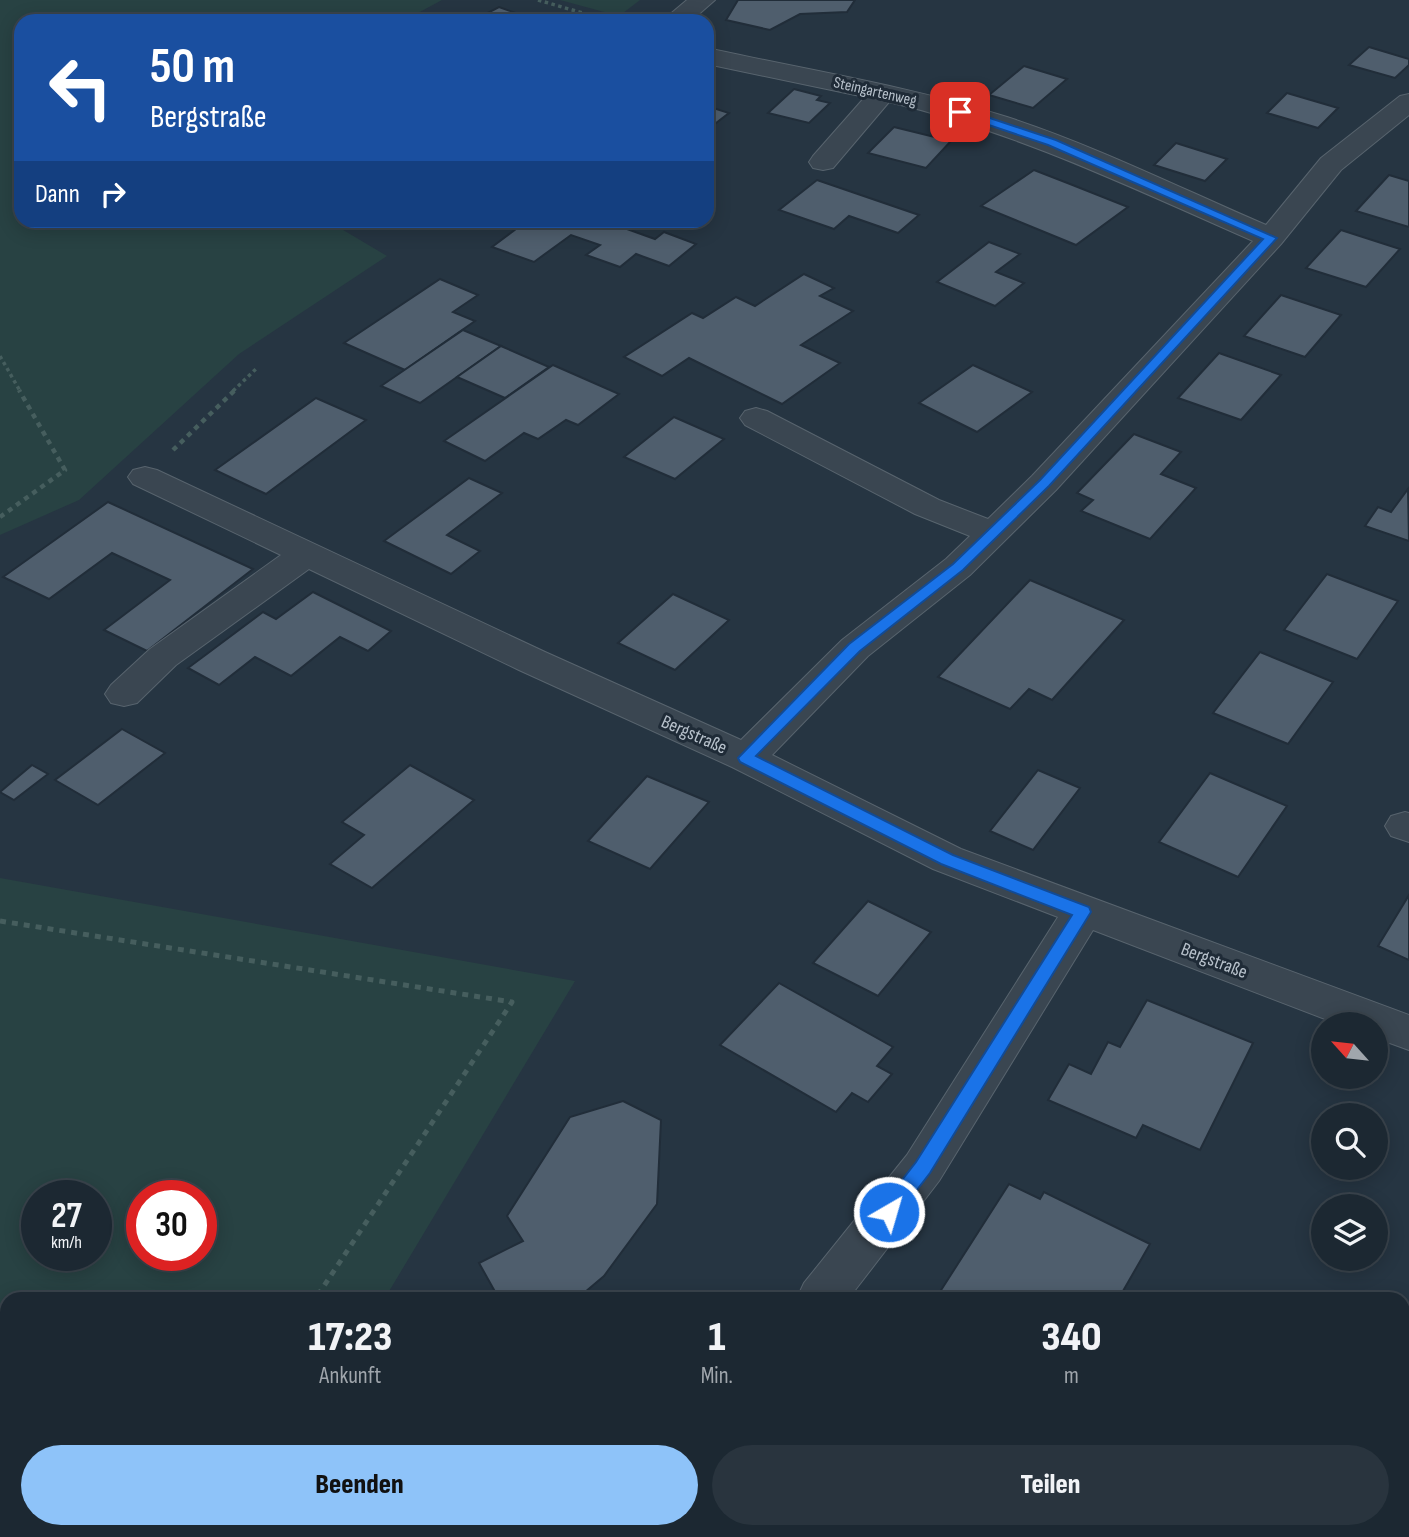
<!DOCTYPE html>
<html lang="de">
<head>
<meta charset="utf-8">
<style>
  body { margin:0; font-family:"Sofia Sans Condensed",sans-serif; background:#29343e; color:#f1f3f6; height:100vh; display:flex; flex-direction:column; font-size:26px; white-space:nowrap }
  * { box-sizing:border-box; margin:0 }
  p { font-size:23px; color:#a0a6ac }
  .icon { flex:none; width:38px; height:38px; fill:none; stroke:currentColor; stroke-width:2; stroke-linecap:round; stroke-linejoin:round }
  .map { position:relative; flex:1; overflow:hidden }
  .sheet { position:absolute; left:0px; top:1292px; width:1410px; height:247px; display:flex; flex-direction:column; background:#1c2832; border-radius:21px 21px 0 0; box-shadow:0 4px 18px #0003,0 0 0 2px #3a444d }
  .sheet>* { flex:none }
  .top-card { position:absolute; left:14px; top:14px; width:700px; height:214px; border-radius:21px; box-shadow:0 4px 18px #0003,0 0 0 2px #3a444d; background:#1a4fa0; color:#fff; overflow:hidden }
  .needle { width:46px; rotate:297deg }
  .buttons { position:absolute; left:1311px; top:1012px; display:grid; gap:14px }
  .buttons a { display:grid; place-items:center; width:77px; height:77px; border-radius:50%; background:#1c2832; box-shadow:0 4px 18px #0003,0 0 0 2px #3a444d; font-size:35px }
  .speed { position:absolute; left:21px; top:1180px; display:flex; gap:14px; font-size:35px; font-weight:700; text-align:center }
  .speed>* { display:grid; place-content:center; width:91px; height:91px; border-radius:50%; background:#1c2832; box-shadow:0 4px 18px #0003,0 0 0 2px #3a444d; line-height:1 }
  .speed small { font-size:18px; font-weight:400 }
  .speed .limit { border:10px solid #d22; background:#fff; color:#111 }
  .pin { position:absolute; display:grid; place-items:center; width:60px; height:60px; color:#fff; margin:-30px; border-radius:14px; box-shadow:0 4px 10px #0006 }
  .me { position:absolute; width:77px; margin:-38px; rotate:38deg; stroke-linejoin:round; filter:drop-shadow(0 0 5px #0008) }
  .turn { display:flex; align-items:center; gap:24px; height:147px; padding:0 21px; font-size:32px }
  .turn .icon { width:91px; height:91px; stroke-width:2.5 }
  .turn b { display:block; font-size:49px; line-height:60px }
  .then { display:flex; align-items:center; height:66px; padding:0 21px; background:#0003; gap:14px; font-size:26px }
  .eta { display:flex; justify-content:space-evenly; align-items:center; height:119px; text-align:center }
  .eta b { font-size:42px; font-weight:800; line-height:49px }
  .button { display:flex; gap:14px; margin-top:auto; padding:14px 21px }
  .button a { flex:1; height:80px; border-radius:42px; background:#8ec3f9; color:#111; font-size:28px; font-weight:800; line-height:80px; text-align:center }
  .button a+a { background:#29343e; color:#f1f3f6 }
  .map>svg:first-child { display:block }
</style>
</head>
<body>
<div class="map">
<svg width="1409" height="1537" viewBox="0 0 1409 1537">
  <rect width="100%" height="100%" fill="#263542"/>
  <g fill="#284243" fill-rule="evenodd">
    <path d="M0 0H442L403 21H21V220L328 221 387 256 239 354 79 500 0 535Z"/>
    <path d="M560 0H640L619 16Z"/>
    <path d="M0 878 575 981 385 1298H7V1531H578L586 1537H0ZM37 1195H96V1255H37ZM142 1195H201V1255H142Z"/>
  </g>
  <g fill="#4f5e6d" stroke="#212d39" stroke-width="2">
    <path d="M855 0 847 12 800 14 770 30 726 20 738 0Z"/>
    <path d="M499 7 538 21H472Z"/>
    <path d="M1369 47 1409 59V65L1395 78 1349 65Z"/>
    <path d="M1024 66 1067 79 1033 108 989 95Z"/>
    <path d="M794 89 821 96 817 100 830 103 809 123 768 113Z"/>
    <path d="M1287 93 1338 108 1318 128 1267 113Z"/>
    <path d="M707 106 729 113 707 130Z"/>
    <path d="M894 127 951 141 926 168 868 153Z"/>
    <path d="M1176 143 1227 159 1205 181 1154 165Z"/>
    <path d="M1034 170 1070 184 1128 207 1076 245 981 206Z"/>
    <path d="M1389 175 1409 181V227L1356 211Z"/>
    <path d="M817 180 919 215 898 233 849 216 834 229 779 210Z"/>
    <path d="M528 220H565L578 225 585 220H602L655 239 664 232 696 244 669 266 636 254 620 267 586 255 600 245 571 235 534 262 492 247Z"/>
    <path d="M1341 230 1400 249 1366 287 1306 268Z"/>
    <path d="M989 242 1020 254 996 272 1024 283 995 306 937 282Z"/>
    <path d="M804 274 834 288 820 296 853 311 801 345 840 363 782 404 689 358 662 376 624 357 692 313 703 318 736 297 755 306Z"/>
    <path d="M440 279 478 295 453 312 475 321 405 370 344 343Z"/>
    <path d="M1281 295 1341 315 1305 357 1244 336Z"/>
    <path d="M463 330 501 346 420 403 381 386Z"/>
    <path d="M501 346 549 367 505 398 457 377Z"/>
    <path d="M1219 353 1281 375 1241 420 1178 398Z"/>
    <path d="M553 365 619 394 578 425 566 420 538 439 524 433 485 461 444 441Z"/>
    <path d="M973 365 1032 392 977 432 919 403Z"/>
    <path d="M316 398 366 420 266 494 215 470Z"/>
    <path d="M674 417 724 439 675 479 624 457Z"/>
    <path d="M1134 434 1181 452 1161 474 1196 488 1150 539 1081 511 1093 500 1077 493Z"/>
    <path d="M469 478 502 493 447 535 480 551 451 574 384 541Z"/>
    <path d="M1408 489 1409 541 1365 526 1378 507 1391 512Z"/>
    <path d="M108 502 253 569 147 651 104 630 170 580 112 553 49 599 3 577Z"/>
    <path d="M1327 574 1398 601 1357 659 1284 630Z"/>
    <path d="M1030 580 1124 620 1052 700 1029 689 1010 709 938 677Z"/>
    <path d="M313 592 391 631 368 651 340 637 291 676 255 657 219 685 188 668 263 612 276 619Z"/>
    <path d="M673 594 729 620 675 670 618 643Z"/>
    <path d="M1260 652 1333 682 1288 744 1213 713Z"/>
    <path d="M122 729 165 753 98 805 55 780Z"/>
    <path d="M32 765 48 774 14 800 0 792Z"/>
    <path d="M410 765 474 800 372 888 330 864 364 835 342 822Z"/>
    <path d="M1038 770 1080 788 1033 850 990 831Z"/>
    <path d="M1210 773 1287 806 1238 877 1159 842Z"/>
    <path d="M647 776 709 802 650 869 588 841Z"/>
    <path d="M1409 895V960L1378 946Z"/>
    <path d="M868 901 931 932 878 996 813 963Z"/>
    <path d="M779 983 893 1047 877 1066 892 1074 868 1102 852 1093 836 1112 720 1045Z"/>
    <path d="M1147 1000 1253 1043 1200 1150 1143 1125 1136 1138 1048 1100 1069 1064 1091 1074 1108 1042 1120 1047Z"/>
    <path d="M623 1101 661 1120 657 1204 604 1276 578 1298 498 1297 479 1263 523 1241 507 1216 570 1117Z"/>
    <path d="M1009 1184 1040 1199 1044 1192 1150 1244 1119 1298H936Z"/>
    <path d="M754 1531H957L953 1537H749Z"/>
  </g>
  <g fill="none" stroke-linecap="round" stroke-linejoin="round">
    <g stroke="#58646e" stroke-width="2">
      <g id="minor">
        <path d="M687 0H715L691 21H662Z"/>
        <path d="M707 48C807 70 909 86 1007 117 1096 146 1180 188 1266 225L1321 158 1400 96 1409 94V115L1341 170 1281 244 1056 490 970 575 868 656 772 755 961 849 1409 1015V1050L1376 1038V1024H1338L1093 930 939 1181 849 1298H797L804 1283 907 1155 1058 917 933 869 732 767 519 670 309 569 176 665 137 703 124 706 111 703 105 694 111 685 150 649 281 555 133 484 128 477 133 470 145 467 157 470 545 652 741 740 842 640 946 559 970 536 915 514 745 425 740 418 745 411 756 408 767 411 939 500 988 519 1032 476 1253 241C1132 188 1017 132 889 102L833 168 823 170 813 168 809 162 813 156 865 97 707 64Z"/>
        <path d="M1405 812 1409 813V842L1391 836 1385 826 1391 816Z"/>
        <path d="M1139 1531H1202L1204 1537H1142Z"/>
      </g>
    </g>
    <g stroke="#465e5e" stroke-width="3.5" stroke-dasharray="3.5 3.5" stroke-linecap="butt">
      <path d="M538 0 610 21"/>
      <path d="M0 356 20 391"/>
      <path d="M233 391 258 367"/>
    </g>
    <g stroke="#465e5e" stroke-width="4.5" stroke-dasharray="5 5" stroke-linecap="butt">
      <path d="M173 450 235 390"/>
      <path d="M0 517 65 470 19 390"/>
    </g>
    <g stroke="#465e5e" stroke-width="5" stroke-dasharray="6 6" stroke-linecap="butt">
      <path d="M0 921 512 1002 316 1298"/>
      <path d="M207 1537 209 1531"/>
      <path d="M619 1537 624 1531"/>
    </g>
    <use href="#minor" fill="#3a4651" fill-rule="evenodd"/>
  </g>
  <path fill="#1a73e8" stroke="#114b97" stroke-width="2" d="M956 109H963L1056 140 1277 238 1049 486 963 570 860 651 756 756 953 855 1089 907 1091 912 930 1173 896 1217 889 1220 882 1217 880 1212 882 1206 916 1162 1072 915 941 864 740 762 738 758 849 644 953 564 1040 480 1263 239 1048 145 956 114Z"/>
  <g text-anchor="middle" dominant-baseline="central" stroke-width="6" stroke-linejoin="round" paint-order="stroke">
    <g font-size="16" fill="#b7c1cb" stroke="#1f2b37">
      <text transform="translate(875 92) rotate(13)">Steingartenweg</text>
    </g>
    <g font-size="19" fill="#b7c1cb" stroke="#1f2b37">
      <text transform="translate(694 735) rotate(24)">Bergstraße</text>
      <text transform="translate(1214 961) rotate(21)">Bergstraße</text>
    </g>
  </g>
</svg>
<div class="buttons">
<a><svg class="needle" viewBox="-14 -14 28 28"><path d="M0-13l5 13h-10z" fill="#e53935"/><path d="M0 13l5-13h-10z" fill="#a0a6ac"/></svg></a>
<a><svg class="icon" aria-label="search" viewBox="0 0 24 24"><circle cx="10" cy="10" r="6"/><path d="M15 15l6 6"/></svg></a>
<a><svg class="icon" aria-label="layers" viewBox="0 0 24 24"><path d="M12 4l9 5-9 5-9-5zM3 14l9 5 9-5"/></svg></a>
</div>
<div class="speed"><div>27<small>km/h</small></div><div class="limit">30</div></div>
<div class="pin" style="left:960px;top:112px;background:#d93025"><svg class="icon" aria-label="arrive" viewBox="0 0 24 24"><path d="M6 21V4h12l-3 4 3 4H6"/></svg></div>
<svg class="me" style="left:889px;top:1212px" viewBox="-20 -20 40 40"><circle r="17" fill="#1a73e8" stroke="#fff" stroke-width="3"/><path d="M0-11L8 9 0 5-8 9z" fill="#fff"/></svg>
<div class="top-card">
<div class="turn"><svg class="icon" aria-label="left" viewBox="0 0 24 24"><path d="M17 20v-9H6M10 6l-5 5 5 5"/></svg><div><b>50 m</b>Bergstraße</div></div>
<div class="then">Dann<svg class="icon" aria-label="right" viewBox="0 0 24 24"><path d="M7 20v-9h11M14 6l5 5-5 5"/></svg></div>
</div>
<section class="sheet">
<div class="eta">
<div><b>17:23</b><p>Ankunft</p></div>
<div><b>1</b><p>Min.</p></div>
<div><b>340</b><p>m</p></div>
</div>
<div class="button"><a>Beenden</a><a>Teilen</a></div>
</section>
</div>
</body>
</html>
